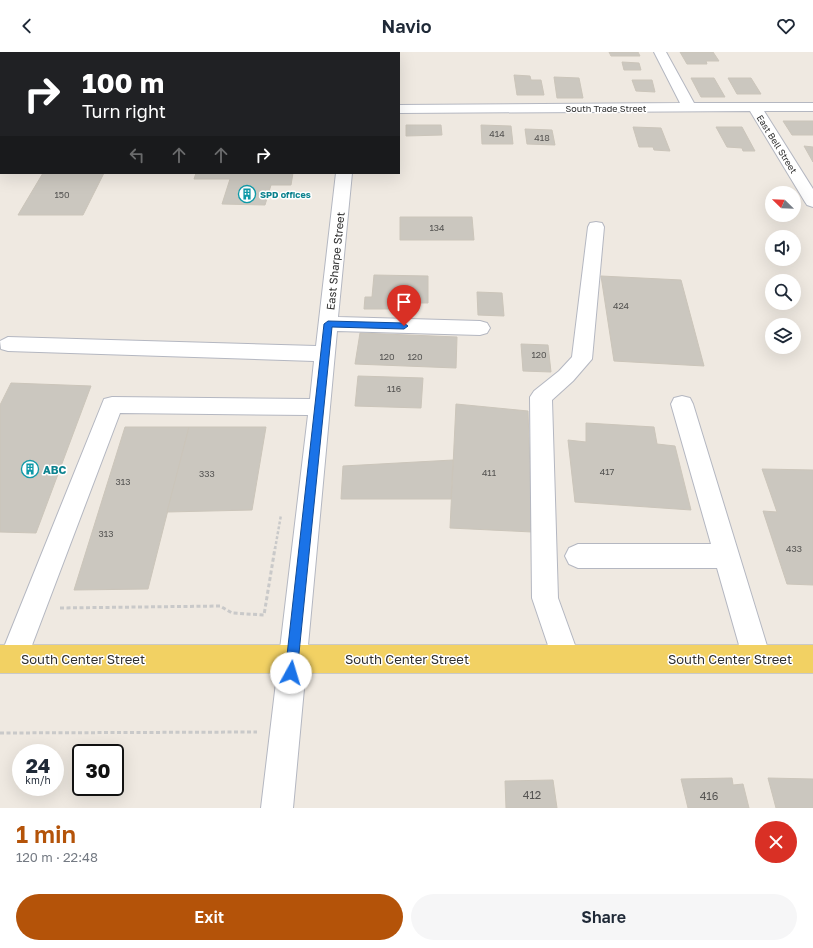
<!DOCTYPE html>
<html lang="en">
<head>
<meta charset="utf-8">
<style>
  body { margin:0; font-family:"Golos Text",sans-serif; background:#f6f6f7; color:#1f2937; height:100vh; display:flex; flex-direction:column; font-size:15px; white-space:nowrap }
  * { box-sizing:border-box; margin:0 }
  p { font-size:13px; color:#747a83 }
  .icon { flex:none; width:22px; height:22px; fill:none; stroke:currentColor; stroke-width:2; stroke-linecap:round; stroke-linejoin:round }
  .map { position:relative; height:756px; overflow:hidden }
  .panel { display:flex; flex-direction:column; background:#fff; flex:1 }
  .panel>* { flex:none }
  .guide { position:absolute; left:0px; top:0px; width:400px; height:122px; box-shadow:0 4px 16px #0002; background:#202124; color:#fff; overflow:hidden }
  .needle { width:26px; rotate:293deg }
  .buttons { position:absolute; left:765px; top:134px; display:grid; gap:8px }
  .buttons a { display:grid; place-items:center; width:36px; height:36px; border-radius:50%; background:#fff; box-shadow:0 4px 16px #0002; font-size:20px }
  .speed { position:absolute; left:12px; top:692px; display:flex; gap:8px; font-size:20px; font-weight:700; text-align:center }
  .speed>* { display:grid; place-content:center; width:52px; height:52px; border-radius:50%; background:#fff; box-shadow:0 4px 16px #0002; line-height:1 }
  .speed small { font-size:10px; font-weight:400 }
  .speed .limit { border:2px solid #111; border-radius:6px; background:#fff; color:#111 }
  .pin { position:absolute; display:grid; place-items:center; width:34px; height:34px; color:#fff; margin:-41px -17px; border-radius:50% 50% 50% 0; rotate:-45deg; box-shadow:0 0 4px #0007 }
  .pin .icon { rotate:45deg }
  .me { position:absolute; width:44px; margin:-22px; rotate:6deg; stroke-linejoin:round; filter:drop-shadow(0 0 3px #0008) }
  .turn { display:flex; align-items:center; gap:14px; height:84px; padding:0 16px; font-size:18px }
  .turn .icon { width:52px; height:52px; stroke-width:2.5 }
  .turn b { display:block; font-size:28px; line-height:34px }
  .lanes { display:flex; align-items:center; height:38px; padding:0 16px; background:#0003; justify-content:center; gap:20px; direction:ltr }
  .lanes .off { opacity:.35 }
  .round { display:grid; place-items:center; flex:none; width:42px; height:42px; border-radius:21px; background:#f6f6f7 }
  .summary { display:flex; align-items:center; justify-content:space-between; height:68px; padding:0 16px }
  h1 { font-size:24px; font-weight:600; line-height:30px; color:#b45309 }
  .cta { display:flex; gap:8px; margin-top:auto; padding:8px 16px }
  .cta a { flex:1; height:46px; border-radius:24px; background:#b45309; color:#fff; font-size:16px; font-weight:600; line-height:46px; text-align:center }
  .cta a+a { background:#f6f6f7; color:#1f2937 }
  header { display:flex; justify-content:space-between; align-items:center; height:52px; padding:0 16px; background:#fff; font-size:18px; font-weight:600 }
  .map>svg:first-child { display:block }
</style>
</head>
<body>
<header><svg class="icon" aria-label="back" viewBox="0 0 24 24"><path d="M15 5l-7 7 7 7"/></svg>Navio<svg class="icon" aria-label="heart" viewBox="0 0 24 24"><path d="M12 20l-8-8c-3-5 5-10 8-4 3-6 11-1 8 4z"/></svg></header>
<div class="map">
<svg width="813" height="756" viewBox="0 0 813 756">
  <rect width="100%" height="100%" fill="#efe9e1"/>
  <g fill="#cbc7bf" stroke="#cbc5ba">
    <path d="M609 0H638L640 4H611Z"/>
    <path d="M680 0H713L719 9H706L707 12H687Z"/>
    <path d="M622 10 639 11 641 18H624Z"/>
    <path d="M514 23 530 24 531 28H541L544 43H517Z"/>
    <path d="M554 25 579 26 583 46H557Z"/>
    <path d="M691 26H714L725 45H701Z"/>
    <path d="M728 26H751L761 42H737Z"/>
    <path d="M632 28H652L655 40 636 39Z"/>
    <path d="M783 69H813V83H792Z"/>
    <path d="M406 73H441L442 83 406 84Z"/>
    <path d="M481 73 511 74 513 92H482Z"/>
    <path d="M633 75 661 76 670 99 654 98 653 95H639Z"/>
    <path d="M716 75H742L755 99H743L742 96 727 95Z"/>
    <path d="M525 77 552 78 555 93 527 92Z"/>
    <path d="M804 94 813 95V110Z"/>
    <path d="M43 121H104L83 163H18Z"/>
    <path d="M196 121H293L291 133H271L265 153 222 152 230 127H194Z"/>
    <path d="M400 165H472L474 188H400Z"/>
    <path d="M374 223 428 224V251H396L395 257H364L365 245H372Z"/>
    <path d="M601 224 681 228 704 314 614 309Z"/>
    <path d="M477 240 502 241 504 264 478 263Z"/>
    <path d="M360 281 457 285 456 316 355 312Z"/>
    <path d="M521 292 548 293 551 320 523 319Z"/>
    <path d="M358 324 423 326 421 356 355 354Z"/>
    <path d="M11 331 91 334 36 481 0 480V353Z"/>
    <path d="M456 352 528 359 532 480 450 476Z"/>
    <path d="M586 371 654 375 657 392 675 394 691 458 575 450 568 388 586 390Z"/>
    <path d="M125 375H189L148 537 74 538Z"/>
    <path d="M189 375H266L252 458 167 460Z"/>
    <path d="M453 408 451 447H341L343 414Z"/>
    <path d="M762 417 813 418V533L787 532 763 459 777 460Z"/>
    <path d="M732 726 733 733 743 732 749 756H688L681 727Z"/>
    <path d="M768 726 813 727V756H776Z"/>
    <path d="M553 728 557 756H506L505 729Z"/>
  </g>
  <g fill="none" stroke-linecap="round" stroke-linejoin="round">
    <g stroke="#b4b7c1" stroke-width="2">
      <g id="minor">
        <rect x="40" y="0" width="12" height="1"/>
        <rect x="352" y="0" width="12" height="1"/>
        <path d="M654 0H666L694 51H813V59H764L813 137V155L807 153 805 150 750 59 399 61V53L680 51Z"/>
        <path d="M336 121H352L338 265 480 269 487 271 490 276 487 281 480 283 337 279 293 756H261L308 363 120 361 23 617 13 621 3 617 0 605 104 347 112 345 310 347 314 309 8 299 1 297 0 289 8 285 316 294Z"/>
        <path d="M596 170 602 171 604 175 592 307 573 329 552 348 558 546 580 607 576 617 566 621 556 617 532 546 530 345 534 339 559 319 572 305 588 175 590 171Z"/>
        <path d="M682 344 690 346 693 352 771 607 767 617 757 621 747 617 743 607 717 516H578L569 512 565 504 569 496 578 492H711L671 352 674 346Z"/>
      </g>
    </g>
    <g stroke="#c9c9c9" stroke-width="2">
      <rect id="major" x="0" y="593" width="813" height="28"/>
    </g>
    <path stroke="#c9c9c9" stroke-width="2.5" stroke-dasharray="3 2" stroke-linecap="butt" d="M275 497 281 463"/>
    <g stroke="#c9c9c9" stroke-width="3" stroke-dasharray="4 2.5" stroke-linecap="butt">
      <path d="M60 556 220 554 232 561 264 563 275 496"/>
      <path d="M0 681 257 680"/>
    </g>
    <use href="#minor" fill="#fff" fill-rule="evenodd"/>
    <use href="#major" fill="#f2d163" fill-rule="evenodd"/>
  </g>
  <path fill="#1a73e8" stroke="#114b97" d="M328 269 404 271 408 274 404 277 332 275 297 621 295 625 291 627 287 625 285 621 324 272Z"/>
  <defs>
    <g id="building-ring" transform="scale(0.9)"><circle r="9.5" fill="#fff" stroke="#0f9aa8" stroke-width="1.5"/><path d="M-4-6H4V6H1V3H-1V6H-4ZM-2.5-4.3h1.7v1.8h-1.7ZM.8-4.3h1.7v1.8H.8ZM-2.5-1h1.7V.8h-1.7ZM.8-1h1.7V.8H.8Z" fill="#0f9aa8"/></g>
  </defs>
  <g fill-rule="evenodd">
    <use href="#building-ring" x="247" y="142"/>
    <use href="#building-ring" x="30" y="417"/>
  </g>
  <g text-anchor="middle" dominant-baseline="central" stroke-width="3" stroke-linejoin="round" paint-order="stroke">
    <g font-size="9" fill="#2e2e2e" stroke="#fff">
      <text x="606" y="56">South Trade Street</text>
      <text transform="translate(777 92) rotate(58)">East Bell Street</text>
    </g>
    <g font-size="9" fill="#555452">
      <text x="497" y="81">414</text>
      <text x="542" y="85">418</text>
      <text x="62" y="142">150</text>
      <text x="437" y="175">134</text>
      <text x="621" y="253">424</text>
      <text x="539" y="302">120</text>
      <text x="387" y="304">120</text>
      <text x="415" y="304">120</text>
      <text x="394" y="336">116</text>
      <text x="607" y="419">417</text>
      <text x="489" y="420">411</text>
      <text x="207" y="421">333</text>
      <text x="123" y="429">313</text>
      <text x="106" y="481">313</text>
      <text x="794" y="496">433</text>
    </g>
    <g font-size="9" font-weight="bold" fill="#0d838f" stroke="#fff" text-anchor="start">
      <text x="260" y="142">SPD offices</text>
    </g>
    <g font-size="11" fill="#2e2e2e" stroke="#fff">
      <text transform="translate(335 209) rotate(-84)">East Sharpe Street</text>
    </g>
    <g font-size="11" font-weight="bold" fill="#0d838f" stroke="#fff" text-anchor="start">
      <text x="43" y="417">ABC</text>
    </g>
    <g font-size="11" fill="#555452">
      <text x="532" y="742">412</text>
      <text x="709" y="743">416</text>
    </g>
    <g font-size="13" fill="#2e2e2e" stroke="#fff">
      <text x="83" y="607">South Center Street</text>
      <text x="407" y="607">South Center Street</text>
      <text x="730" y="607">South Center Street</text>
    </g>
  </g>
</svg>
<div class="buttons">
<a><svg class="needle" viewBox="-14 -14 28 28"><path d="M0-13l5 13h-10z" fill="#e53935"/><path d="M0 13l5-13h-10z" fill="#747a83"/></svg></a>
<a><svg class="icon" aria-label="sound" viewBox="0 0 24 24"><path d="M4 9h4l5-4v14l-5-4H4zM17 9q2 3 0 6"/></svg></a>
<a><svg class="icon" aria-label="search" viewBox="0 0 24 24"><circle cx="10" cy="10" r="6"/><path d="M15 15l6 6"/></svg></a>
<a><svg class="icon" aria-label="layers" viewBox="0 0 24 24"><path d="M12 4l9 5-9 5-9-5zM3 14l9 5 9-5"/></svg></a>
</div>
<div class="speed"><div>24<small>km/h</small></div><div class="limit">30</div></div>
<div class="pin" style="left:404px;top:274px;background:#d93025"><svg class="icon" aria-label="arrive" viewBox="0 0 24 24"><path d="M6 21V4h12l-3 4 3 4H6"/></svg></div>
<svg class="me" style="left:291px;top:621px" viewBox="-20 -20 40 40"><circle r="19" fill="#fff"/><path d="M0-13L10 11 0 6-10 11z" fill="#1a73e8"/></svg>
<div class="guide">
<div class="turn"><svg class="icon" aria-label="right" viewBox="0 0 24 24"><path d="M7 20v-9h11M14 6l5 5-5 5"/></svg><div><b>100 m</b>Turn right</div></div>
<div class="lanes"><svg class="icon off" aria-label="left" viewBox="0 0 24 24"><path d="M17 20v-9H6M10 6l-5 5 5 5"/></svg><svg class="icon off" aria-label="ahead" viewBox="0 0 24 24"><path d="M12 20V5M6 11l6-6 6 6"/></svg><svg class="icon off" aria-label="ahead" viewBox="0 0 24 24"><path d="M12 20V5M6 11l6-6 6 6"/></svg><svg class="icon" aria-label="right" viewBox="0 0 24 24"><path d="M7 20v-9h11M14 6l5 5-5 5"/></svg></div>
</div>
</div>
<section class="panel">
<div class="summary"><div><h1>1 min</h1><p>120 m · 22:48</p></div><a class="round" style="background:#d93025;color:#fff"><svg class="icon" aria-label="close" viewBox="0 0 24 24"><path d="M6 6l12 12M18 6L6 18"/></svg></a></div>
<div class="cta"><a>Exit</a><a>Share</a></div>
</section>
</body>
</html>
